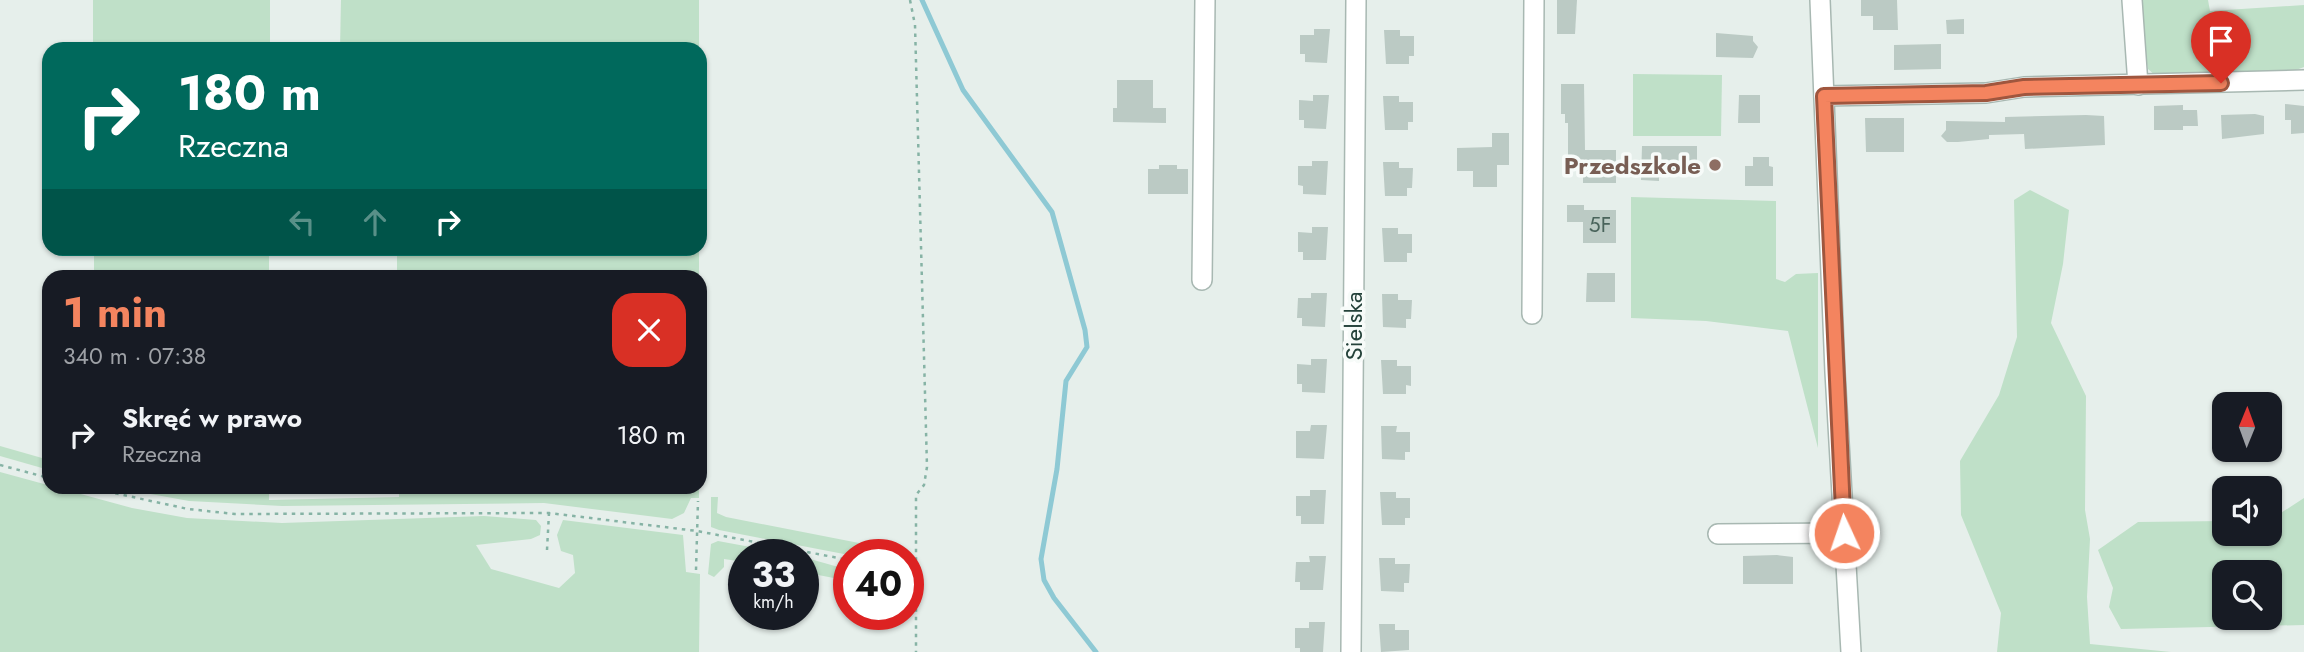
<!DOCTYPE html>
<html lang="pl">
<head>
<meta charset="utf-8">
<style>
  body { margin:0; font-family:Jost,sans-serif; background:#20242c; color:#f1f3f6; height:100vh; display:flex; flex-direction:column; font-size:26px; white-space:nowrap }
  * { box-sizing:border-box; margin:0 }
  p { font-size:23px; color:#9ea1a6 }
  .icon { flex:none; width:38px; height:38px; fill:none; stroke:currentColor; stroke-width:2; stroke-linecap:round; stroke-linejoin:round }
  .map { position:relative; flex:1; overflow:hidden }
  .sheet { position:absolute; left:42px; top:270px; width:665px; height:224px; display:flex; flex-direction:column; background:#171b24; border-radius:21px; box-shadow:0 2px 5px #0004 }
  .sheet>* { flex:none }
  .hud { position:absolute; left:42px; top:42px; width:665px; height:214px; border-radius:21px; box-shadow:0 2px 5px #0004; background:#00695c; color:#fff; overflow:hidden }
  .needle { width:46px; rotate:1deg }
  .tools { position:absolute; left:2212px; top:392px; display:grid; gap:14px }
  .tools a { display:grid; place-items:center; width:70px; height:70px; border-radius:14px; background:#171b24; box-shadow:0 2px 5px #0004; font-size:35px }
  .speed { position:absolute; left:728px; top:539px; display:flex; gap:14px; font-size:35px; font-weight:700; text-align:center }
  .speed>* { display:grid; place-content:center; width:91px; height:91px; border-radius:50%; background:#171b24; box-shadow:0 2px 5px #0004; line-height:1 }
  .speed small { font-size:18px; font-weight:400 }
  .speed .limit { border:10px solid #d22; background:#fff; color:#111 }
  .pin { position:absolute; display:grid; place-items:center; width:60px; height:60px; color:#fff; margin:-72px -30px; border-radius:50% 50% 50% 0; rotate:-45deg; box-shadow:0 0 7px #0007 }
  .pin .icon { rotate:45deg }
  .me { position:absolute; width:77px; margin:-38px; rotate:357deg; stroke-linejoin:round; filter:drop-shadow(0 0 5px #0008) }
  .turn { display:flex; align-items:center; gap:24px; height:147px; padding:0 21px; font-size:32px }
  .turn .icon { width:91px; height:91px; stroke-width:2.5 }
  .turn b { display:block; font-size:49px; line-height:60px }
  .lanes { display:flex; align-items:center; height:66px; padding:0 21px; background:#0003; justify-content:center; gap:35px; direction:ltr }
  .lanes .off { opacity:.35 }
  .round { display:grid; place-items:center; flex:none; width:74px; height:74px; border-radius:21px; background:#20242c }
  .summary { display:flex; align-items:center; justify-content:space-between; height:119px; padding:0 21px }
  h1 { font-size:42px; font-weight:700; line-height:52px; color:#f4845f }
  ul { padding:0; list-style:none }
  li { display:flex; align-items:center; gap:21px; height:91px; padding:0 21px }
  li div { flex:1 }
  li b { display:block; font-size:26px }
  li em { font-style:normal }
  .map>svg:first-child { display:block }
</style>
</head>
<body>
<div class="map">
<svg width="2304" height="652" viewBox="0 0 2304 652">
  <rect width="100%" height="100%" fill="#e6efeb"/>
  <g fill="#bfe0c8" fill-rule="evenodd">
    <rect x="93" y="0" width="177" height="49"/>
    <path d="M341 0H699V49H340Z"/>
    <path d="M2136 0H2208L2210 11 2304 5V67L2283 75 2157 77 2148 69Z"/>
    <path d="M1633 74 1722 75 1721 136H1633Z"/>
    <path d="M2030 190 2069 210 2063 264 2051 323 2086 396 2085 510 2090 539 2087 597 2090 644 2171 652H1997L2001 613 1961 515 1960 461 1999 395 2017 337 2014 200Z"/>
    <path d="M1631 197 1776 201V279L1785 282 1796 274 1818 273V448L1788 331 1706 321 1631 318Z"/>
    <rect x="94" y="249" width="175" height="27"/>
    <rect x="397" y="249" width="302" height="27"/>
    <path d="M0 446 49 460V470L0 456Z"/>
    <path d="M0 472 132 508 187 518 282 523 484 516 536 520 541 526 540 535 531 539 476 545 491 569 559 588 575 573 573 555 561 551 557 535 563 520 683 535 686 572 700 574 699 652H0Z"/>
    <path d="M399 486H699V498H691L684 513 672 519 544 503 282 506 189 501 112 487H269V500L399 497Z"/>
    <path d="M711 497H718L717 513 726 517 905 552V555H849L719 530 711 527Z"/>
    <path d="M2304 498V625L2121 629 2109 607 2113 588 2098 550 2138 522 2224 521V534H2270V520ZM2224 572H2270V618H2224Z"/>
    <path d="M718 541 793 555H744V562L724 559V567L714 577 708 574 711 544Z"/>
    <path d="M803 557 849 570V581L803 572Z"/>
  </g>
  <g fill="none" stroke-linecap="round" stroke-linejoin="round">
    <path stroke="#8ec9d4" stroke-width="5" d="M922 0 963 90 1052 212 1085 330 1087 347 1066 381 1057 469 1041 559 1044 580 1054 598 1096 652"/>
  </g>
  <g fill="#bbcac4">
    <path d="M1557 0H1577L1575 34H1557Z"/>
    <path d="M1861 0H1897L1898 30H1873V16H1861Z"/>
    <path d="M1964 19V34H1947L1946 20Z"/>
    <path d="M1314 29H1330L1327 63 1305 62V54H1300V35H1314Z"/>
    <path d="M1384 30H1400V36H1414V56H1409V64H1386Z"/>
    <path d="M1716 33 1753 36V41L1758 47 1753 58 1716 57Z"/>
    <path d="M1941 44V69L1894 70V45Z"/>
    <path d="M1117 80H1153V108H1166V123L1113 122V108H1117Z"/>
    <path d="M1561 84H1584L1585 150H1616V183H1583V162H1568V123H1565V114H1561Z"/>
    <path d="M1313 95H1329L1326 129 1304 128V120H1299V100L1313 101Z"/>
    <path d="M1739 95H1760V123H1738Z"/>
    <path d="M1383 96H1399V102H1413V122H1408V130H1385Z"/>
    <path d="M2285 104 2304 106V133L2291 134V120H2285Z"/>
    <path d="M2183 105V110H2197L2198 126H2183V130H2154V106Z"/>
    <path d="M2255 114 2264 116V134L2222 139 2221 115Z"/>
    <path d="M2086 115 2104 116 2105 145 2025 149 2024 134 1989 135V139L1958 142H1947L1941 136 1946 130V121L2005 122V117Z"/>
    <path d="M1865 118H1904V152H1866Z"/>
    <path d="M1492 133H1509V165H1497V187H1473V171H1457V148L1492 147Z"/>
    <path d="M1642 146H1697V168H1681V174H1659V181L1641 180Z"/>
    <path d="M1753 157H1769V166L1773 167V186H1745V166H1753Z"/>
    <path d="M1312 161H1328L1326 195 1303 194V186L1298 185V166H1312Z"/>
    <path d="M1383 162H1399V168H1413L1412 188H1407V196H1385Z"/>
    <path d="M1159 165H1177V169H1188V194H1148V169H1159Z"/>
    <path d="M1567 205H1584V210H1616V243H1583V222H1567Z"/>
    <path d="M1312 227H1328L1326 260H1303V252H1298V232L1312 233Z"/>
    <path d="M1382 228H1398V234H1412V253H1407V262H1384Z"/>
    <path d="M1587 273H1615V302H1586Z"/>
    <path d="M1311 293H1327L1325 327 1302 326V318H1297L1298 298H1311Z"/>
    <path d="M1382 294H1398V300H1412L1411 319H1406V328L1383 327Z"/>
    <path d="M1311 359H1327L1325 393 1302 392V384H1297V364L1311 365Z"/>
    <path d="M1381 360H1397V366H1411V386L1406 385V394H1383Z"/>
    <path d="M1311 425H1327L1324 459 1296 458V431H1310Z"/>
    <path d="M1381 426H1397L1396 432H1410V452H1405V460L1382 459Z"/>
    <path d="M1310 490H1326L1324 524H1301V516H1296V496H1310Z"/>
    <path d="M1380 492H1396V498H1410V518H1405V525H1382Z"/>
    <path d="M1777 555 1793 557V584H1743V556Z"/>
    <path d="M1309 556H1326L1323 590H1300V582H1295L1296 562H1310Z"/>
    <path d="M1379 558H1395V564H1410L1409 583H1404V592L1381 591Z"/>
    <path d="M1309 622H1325L1323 652H1300V648H1295V628H1309Z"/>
    <path d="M1379 624H1395V630H1409V650L1381 652Z"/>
  </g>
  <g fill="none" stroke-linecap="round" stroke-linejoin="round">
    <g stroke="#a8b8b2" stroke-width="22">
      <g id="minor">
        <path d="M1820 0 1835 372 1851 652"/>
        <path d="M2132 0 2138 85"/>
        <path d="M1824 96 1986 93 2024 87 2304 80"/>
        <path d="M1202 280 1205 0"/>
        <path d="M1532 314 1534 0"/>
        <path d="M1718 534 1844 533"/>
        <path d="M1351 652 1356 0"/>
      </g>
    </g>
    <g stroke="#86b3a5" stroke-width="2.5" stroke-dasharray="3.5 5" stroke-linecap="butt">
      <path d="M910 0 915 25 927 467 924 485 916 495V652"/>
      <path d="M0 465 49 478"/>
      <path d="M82 486 188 509 235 514 549 513 697 531 849 560"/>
      <path d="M547 550 549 513"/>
      <path d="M696 570 698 501"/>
      <path d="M908 571 916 572"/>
    </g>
    <use href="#minor" stroke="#fff" stroke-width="19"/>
  </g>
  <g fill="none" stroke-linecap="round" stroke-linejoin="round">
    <g stroke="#9f563e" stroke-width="18">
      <path id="route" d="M1844 533 1824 96 1986 93 2024 87 2221 83"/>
    </g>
    <use href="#route" stroke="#f4845f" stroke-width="12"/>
  </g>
  <circle fill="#8d6e63" stroke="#f7fbf9" stroke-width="2.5" cx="1715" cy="165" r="7"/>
  <g text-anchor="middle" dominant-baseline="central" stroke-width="7" stroke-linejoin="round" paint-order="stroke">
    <g font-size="21" fill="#4a645c">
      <text x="1600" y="225">5F</text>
    </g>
    <g font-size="24" font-weight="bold" fill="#785e54" stroke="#f7fbf9" text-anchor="end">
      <text x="1701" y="165">Przedszkole</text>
    </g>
    <g font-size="24" fill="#24423a" stroke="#f7fbf9">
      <text transform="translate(1353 326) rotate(-90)">Sielska</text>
    </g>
  </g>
</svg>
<div class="tools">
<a><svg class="needle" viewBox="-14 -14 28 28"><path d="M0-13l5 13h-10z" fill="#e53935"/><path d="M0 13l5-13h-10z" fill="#9ea1a6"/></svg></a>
<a><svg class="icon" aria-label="sound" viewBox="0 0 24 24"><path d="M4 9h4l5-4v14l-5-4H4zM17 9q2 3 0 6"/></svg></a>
<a><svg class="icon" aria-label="search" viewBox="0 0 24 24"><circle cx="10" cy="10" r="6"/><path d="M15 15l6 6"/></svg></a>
</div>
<div class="speed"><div>33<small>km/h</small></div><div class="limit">40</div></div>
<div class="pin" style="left:2221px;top:83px;background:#d93025"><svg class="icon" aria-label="arrive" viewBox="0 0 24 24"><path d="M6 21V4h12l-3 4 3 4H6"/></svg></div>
<svg class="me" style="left:1844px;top:533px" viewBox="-20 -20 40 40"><circle r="17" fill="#f4845f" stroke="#fff" stroke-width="3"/><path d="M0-11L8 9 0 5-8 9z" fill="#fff"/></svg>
<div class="hud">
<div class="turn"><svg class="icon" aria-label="right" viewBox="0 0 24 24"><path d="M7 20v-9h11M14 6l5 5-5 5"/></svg><div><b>180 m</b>Rzeczna</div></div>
<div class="lanes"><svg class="icon off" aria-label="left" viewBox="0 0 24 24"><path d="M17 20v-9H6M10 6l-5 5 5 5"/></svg><svg class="icon off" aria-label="ahead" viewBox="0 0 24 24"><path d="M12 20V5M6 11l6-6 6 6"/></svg><svg class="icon" aria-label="right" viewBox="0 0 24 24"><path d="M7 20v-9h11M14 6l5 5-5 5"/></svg></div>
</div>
<section class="sheet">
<div class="summary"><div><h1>1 min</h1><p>340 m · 07:38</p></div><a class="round" style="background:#d93025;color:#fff"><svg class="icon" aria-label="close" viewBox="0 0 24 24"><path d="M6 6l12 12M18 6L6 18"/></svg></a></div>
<ul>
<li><svg class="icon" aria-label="right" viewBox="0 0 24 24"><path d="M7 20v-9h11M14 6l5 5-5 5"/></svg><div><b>Skręć w prawo</b><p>Rzeczna</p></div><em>180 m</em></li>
</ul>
</section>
</div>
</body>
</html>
